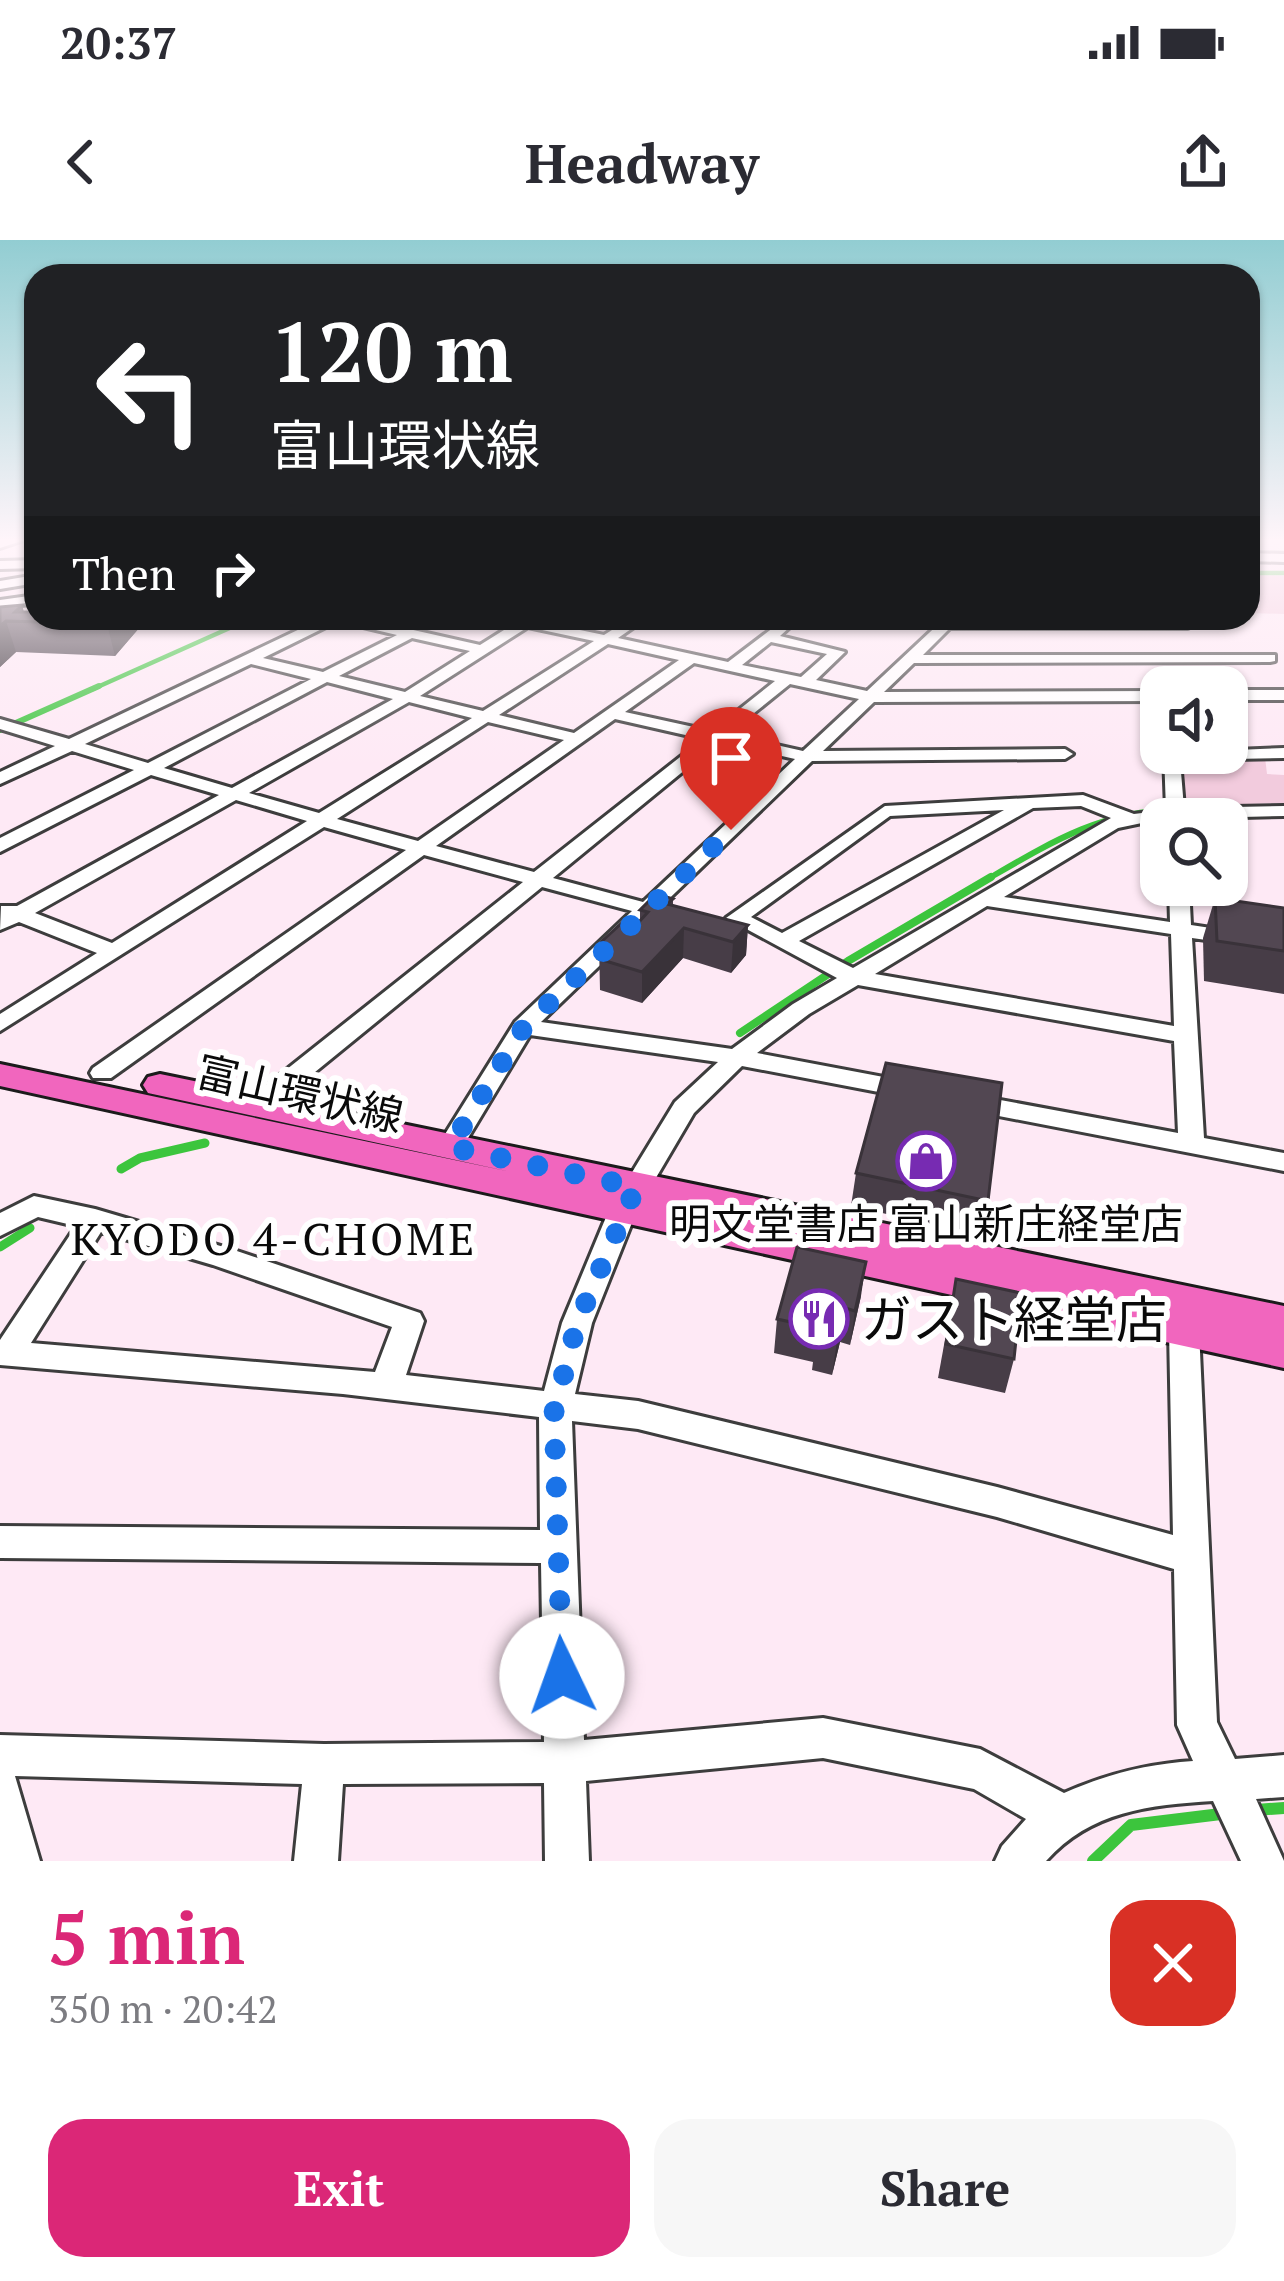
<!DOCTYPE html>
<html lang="en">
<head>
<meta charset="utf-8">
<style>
  body { margin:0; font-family:"PT Serif","Noto Sans JP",serif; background:#f7f7f7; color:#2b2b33; height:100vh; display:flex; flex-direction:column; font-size:45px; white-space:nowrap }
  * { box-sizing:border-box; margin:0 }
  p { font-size:39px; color:#7c7c81 }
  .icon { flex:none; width:66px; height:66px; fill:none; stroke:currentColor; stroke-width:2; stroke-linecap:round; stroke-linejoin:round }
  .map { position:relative; height:1621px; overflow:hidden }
  .drawer { display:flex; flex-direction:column; background:#fff; flex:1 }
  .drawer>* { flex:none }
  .hud { position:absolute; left:24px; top:24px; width:1236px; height:366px; border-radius:36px; box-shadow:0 3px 9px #0004; background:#202124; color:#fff; overflow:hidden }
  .tools { position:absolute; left:1140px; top:426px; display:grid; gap:24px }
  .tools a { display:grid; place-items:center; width:108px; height:108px; border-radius:24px; background:#fff; box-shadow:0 3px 9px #0004; font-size:60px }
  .pin { position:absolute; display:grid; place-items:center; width:102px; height:102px; color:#fff; margin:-123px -51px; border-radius:50% 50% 50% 0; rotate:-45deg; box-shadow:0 0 12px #0007 }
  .pin .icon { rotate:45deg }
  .me { position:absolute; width:132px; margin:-66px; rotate:357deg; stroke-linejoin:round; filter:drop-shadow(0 0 9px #0008) }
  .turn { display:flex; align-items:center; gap:42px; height:252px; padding:0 48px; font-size:54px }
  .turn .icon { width:156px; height:156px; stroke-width:2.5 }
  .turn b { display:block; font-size:84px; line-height:102px }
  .then { display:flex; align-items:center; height:114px; padding:0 48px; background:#0003; gap:24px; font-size:45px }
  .round { display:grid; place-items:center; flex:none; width:126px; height:126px; border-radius:36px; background:#f7f7f7 }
  .summary { display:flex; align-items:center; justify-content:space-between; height:204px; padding:0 48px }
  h1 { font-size:72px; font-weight:600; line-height:90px; color:#db2777 }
  .primary-button { display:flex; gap:24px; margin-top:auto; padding:24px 48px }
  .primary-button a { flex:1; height:138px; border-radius:36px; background:#db2777; color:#fff; font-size:48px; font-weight:600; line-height:138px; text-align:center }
  .primary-button a+a { background:#f7f7f7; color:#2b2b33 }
  .status { display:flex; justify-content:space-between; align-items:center; height:84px; padding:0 60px; background:#fff; direction:ltr }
  .status svg { height:33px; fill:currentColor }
  header { display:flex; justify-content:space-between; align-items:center; height:156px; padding:0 48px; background:#fff; font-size:54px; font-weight:600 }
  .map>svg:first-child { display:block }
</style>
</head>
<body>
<div class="status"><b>20:37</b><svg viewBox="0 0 49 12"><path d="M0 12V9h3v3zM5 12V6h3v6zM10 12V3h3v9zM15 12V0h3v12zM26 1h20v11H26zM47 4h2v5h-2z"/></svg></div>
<header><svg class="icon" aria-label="back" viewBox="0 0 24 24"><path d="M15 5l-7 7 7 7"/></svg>Headway<svg class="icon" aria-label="share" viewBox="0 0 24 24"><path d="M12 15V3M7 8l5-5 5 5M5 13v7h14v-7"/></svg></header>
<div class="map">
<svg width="1284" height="1621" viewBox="0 0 1284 1621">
  <rect width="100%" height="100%" fill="#fee9f5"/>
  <g fill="#f2cbdd">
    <path d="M1248 335 1284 336V374L1248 373Z"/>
    <path d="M1265 517 1267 534 1284 535V563L1182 566 1179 518Z"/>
  </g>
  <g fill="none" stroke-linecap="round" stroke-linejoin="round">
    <g stroke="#3cc53d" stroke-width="4.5">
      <path d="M1248 313H1284"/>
      <path d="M1248 333H1284"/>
      <path d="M93 449 252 378"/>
    </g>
    <g stroke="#3cc53d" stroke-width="6">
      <path d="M0 490 99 446"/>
      <path d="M986 640C1048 604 1102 570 1175 570"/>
    </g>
    <path stroke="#3cc53d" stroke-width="8" d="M740 793 848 721 991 637"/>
    <g stroke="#3cc53d" stroke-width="9">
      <path d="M121 929 140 918 205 903"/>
      <path d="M0 1007 30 988"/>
    </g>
    <g stroke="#3cc53d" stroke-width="12">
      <path d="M1256 1570 1284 1568"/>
      <path d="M1093 1621 1131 1585 1229 1573"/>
    </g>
    <g stroke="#3d3d3d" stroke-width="6">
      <g id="minor">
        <path d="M0 300H24L0 308Z"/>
        <path d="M1248 313 1284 314V322L1248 321Z"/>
        <path d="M36 320V328L0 329V321Z"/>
        <path d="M36 335V343L0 349V341Z"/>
        <path d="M36 355V363L0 368V360Z"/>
        <path d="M323 378H360L480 405 523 378H539L537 381 604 395 631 378H647L618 398 728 422 778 384V378H792V385L780 396 845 412 816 440 867 451 945 378 1188 380 1195 384 1188 388H950L923 415H1275V421L1270 422 914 423 884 452 1161 451V461L874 462 823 511 1065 509 1073 514 1065 519 812 521 541 782 732 809 793 764 837 738 726 678 885 566 1083 555 1134 574 1166 570 1164 513 1284 508V518L1180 520 1184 568 1284 566V576L1161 579 1118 588 1004 657 1170 682 1169 645H1189L1191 685 1284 699V711L1192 698 1204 898 1284 913V931L968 870 955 862 968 854 1178 893 1174 801 858 745 809 774 757 813 910 842 919 844 922 850 919 856 910 858 742 826 694 873 637 970 592 1083 575 1154 638 1161 997 1247 1173 1295 1169 1090 1173 1081 1184 1078 1195 1081 1199 1090 1217 1482 1235 1519 1284 1515V1557L1256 1559 1284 1621H1241L1213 1561C1150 1565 1090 1571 1046 1621H995L1002 1606 1026 1579 974 1549 823 1518 586 1541 589 1621H545L544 1543 343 1544 338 1621H294L302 1544 15 1536 40 1621H0V1495L324 1504 544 1502 541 1323 0 1318V1286L540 1290 539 1177 343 1154 0 1125V1100L76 986 38 977 0 996V973L34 956 95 969 234 1010 420 1073 424 1081 406 1135 544 1151 562 1083 609 970 675 862 718 822 530 795 459 913H441L437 907 515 782 632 671 542 647 266 872H248L244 866 248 860 523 642 424 615 111 838H93L90 833 93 828 406 610 324 587 0 791V774L97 713 19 682 0 690 1 666H17L219 555 151 535 0 612V598L134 530 72 511 0 544V532L55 506 0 489V479L69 499ZM338 381 397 395 323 432 263 418ZM528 387 594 401 483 471 420 456ZM412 398 470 411 405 452 339 436ZM771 402 827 414 801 437 742 425ZM608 404 679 420 574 493 499 475ZM694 423 775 441 712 491 625 472ZM251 424 311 439 148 523 85 504ZM327 442 393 459 232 548 164 528ZM790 444 859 459 803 511 728 494ZM409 462 472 478 319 573 249 553ZM615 479 703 499 534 632 436 606ZM488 482 564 500 418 601 337 579ZM719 502 795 519 643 662 553 638ZM236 560 307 581 112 703 35 673ZM1081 566 1111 578 853 728 799 701 1033 568ZM1004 570 782 693 751 677 890 576ZM987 666 1171 694 1174 786 875 734ZM101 992 213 1025 392 1087 375 1132 31 1103ZM572 1181 638 1189 997 1277 1174 1329 1177 1485 1193 1521C1147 1524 1107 1534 1064 1553L980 1509 823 1478 584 1500Z"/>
        <rect x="1227" y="450" width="57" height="10"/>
      </g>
    </g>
    <g stroke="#1b1b1b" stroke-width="6">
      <path id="major" d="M0 824 516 933 148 853 143 845 148 837 160 834 1284 1066V1128L0 846Z"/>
    </g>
    <use href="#minor" fill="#fff" fill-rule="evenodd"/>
    <use href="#major" fill="#f166be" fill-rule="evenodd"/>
  </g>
  <g fill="#473d47">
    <path d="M22 365 24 372 146 380 115 416 16 412 0 427V367Z"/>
    <path d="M1215 658 1284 668V754L1204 741 1203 698Z"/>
    <path d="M673 659V666L748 685 746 715 731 733 683 718 642 763 600 750 599 704 638 683 640 681V670Z"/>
    <path d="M856 933 988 961 980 995 851 966Z"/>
    <path d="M956 1039 1014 1119 1005 1153 938 1138Z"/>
    <path d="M861 1056 850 1105 840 1102 832 1135 812 1130 813 1122 774 1113 777 1079Z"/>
  </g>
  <g fill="#393239">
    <path d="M113 378H146V380L115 416 107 384Z"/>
    <path d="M6 381 16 412 0 427V386Z"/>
    <path d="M748 685 746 715 731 733 733 702Z"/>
    <path d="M684 688 683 718 642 763V732Z"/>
    <path d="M866 1022 861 1056 850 1105 855 1071Z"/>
    <path d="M845 1068 840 1102 832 1135 837 1101Z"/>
  </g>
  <g fill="#524752" stroke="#393239" stroke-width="3">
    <path d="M22 365 15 372H36V378H113L107 384 6 381 0 386V367Z"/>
    <path d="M656 654 673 659 667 664 748 685 733 702 684 688 642 732 599 719 610 708 599 704 625 680 638 683 648 672 640 670Z"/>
    <path d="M1215 658 1284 668V711L1217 701Z"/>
    <path d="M886 823 1002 843 988 961 856 933Z"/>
    <path d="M797 1007 866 1022 855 1071 845 1068 837 1101 816 1096 818 1088 777 1079Z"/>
    <path d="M956 1039 1021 1053 1014 1119 946 1104Z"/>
  </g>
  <linearGradient id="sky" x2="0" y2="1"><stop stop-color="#92cdd2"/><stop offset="0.57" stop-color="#fff5fa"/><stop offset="1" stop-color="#fff5fa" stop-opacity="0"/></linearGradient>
  <rect width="1284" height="527" fill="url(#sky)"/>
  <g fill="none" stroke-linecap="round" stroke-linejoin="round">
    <path stroke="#1a73e8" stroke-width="21" stroke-dasharray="0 37.8" d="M562 1436 554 1172 577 1083 636 947 450 907 524 787 731 590"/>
  </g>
  <defs>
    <g id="shop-ring" transform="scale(3)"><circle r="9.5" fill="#fff" stroke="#772bb2" stroke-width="1.5"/><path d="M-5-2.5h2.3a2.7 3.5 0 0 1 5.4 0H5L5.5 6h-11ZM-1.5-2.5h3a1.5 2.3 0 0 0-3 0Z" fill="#772bb2"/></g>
    <g id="restaurant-ring" transform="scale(3)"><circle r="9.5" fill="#fff" stroke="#772bb2" stroke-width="1.5"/><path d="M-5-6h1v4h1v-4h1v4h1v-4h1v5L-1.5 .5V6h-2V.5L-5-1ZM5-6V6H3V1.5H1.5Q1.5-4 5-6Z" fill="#772bb2"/></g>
  </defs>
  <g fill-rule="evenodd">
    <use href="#shop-ring" x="926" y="921"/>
    <use href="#restaurant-ring" x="819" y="1079"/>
  </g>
  <g text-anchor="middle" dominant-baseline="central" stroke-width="12" stroke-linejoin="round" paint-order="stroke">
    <g font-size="42" fill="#0a0a0a" stroke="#fff">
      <text transform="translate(300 853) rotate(13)">富山環状線</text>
    </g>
    <g font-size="42" fill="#0a0a0a" stroke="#fff">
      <text x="926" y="983">明文堂書店 富山新庄経堂店</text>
    </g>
    <g font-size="45" letter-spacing="3" fill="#0a0a0a" stroke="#fff">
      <text x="274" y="998">KYODO 4-CHOME</text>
    </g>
    <g font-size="51" fill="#0a0a0a" stroke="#fff" text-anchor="start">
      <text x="861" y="1079">ガスト経堂店</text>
    </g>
  </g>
</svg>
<div class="tools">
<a><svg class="icon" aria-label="sound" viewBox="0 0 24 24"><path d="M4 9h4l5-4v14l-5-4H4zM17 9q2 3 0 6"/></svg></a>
<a><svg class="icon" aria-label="search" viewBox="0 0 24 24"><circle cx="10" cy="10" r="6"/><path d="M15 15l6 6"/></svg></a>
</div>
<div class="pin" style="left:731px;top:590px;background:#d93025"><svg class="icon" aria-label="arrive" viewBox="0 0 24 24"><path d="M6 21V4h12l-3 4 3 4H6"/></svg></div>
<svg class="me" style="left:562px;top:1436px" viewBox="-20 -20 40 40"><circle r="19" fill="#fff"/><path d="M0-13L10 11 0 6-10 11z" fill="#1a73e8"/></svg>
<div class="hud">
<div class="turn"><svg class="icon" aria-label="left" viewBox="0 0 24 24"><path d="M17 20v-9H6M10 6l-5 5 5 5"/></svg><div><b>120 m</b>富山環状線</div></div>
<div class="then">Then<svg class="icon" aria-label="right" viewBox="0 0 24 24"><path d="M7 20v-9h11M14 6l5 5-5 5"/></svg></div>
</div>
</div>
<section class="drawer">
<div class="summary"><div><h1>5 min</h1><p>350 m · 20:42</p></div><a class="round" style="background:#d93025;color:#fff"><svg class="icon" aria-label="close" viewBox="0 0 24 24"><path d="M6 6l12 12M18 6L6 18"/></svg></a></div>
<div class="primary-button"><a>Exit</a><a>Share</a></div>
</section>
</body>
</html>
